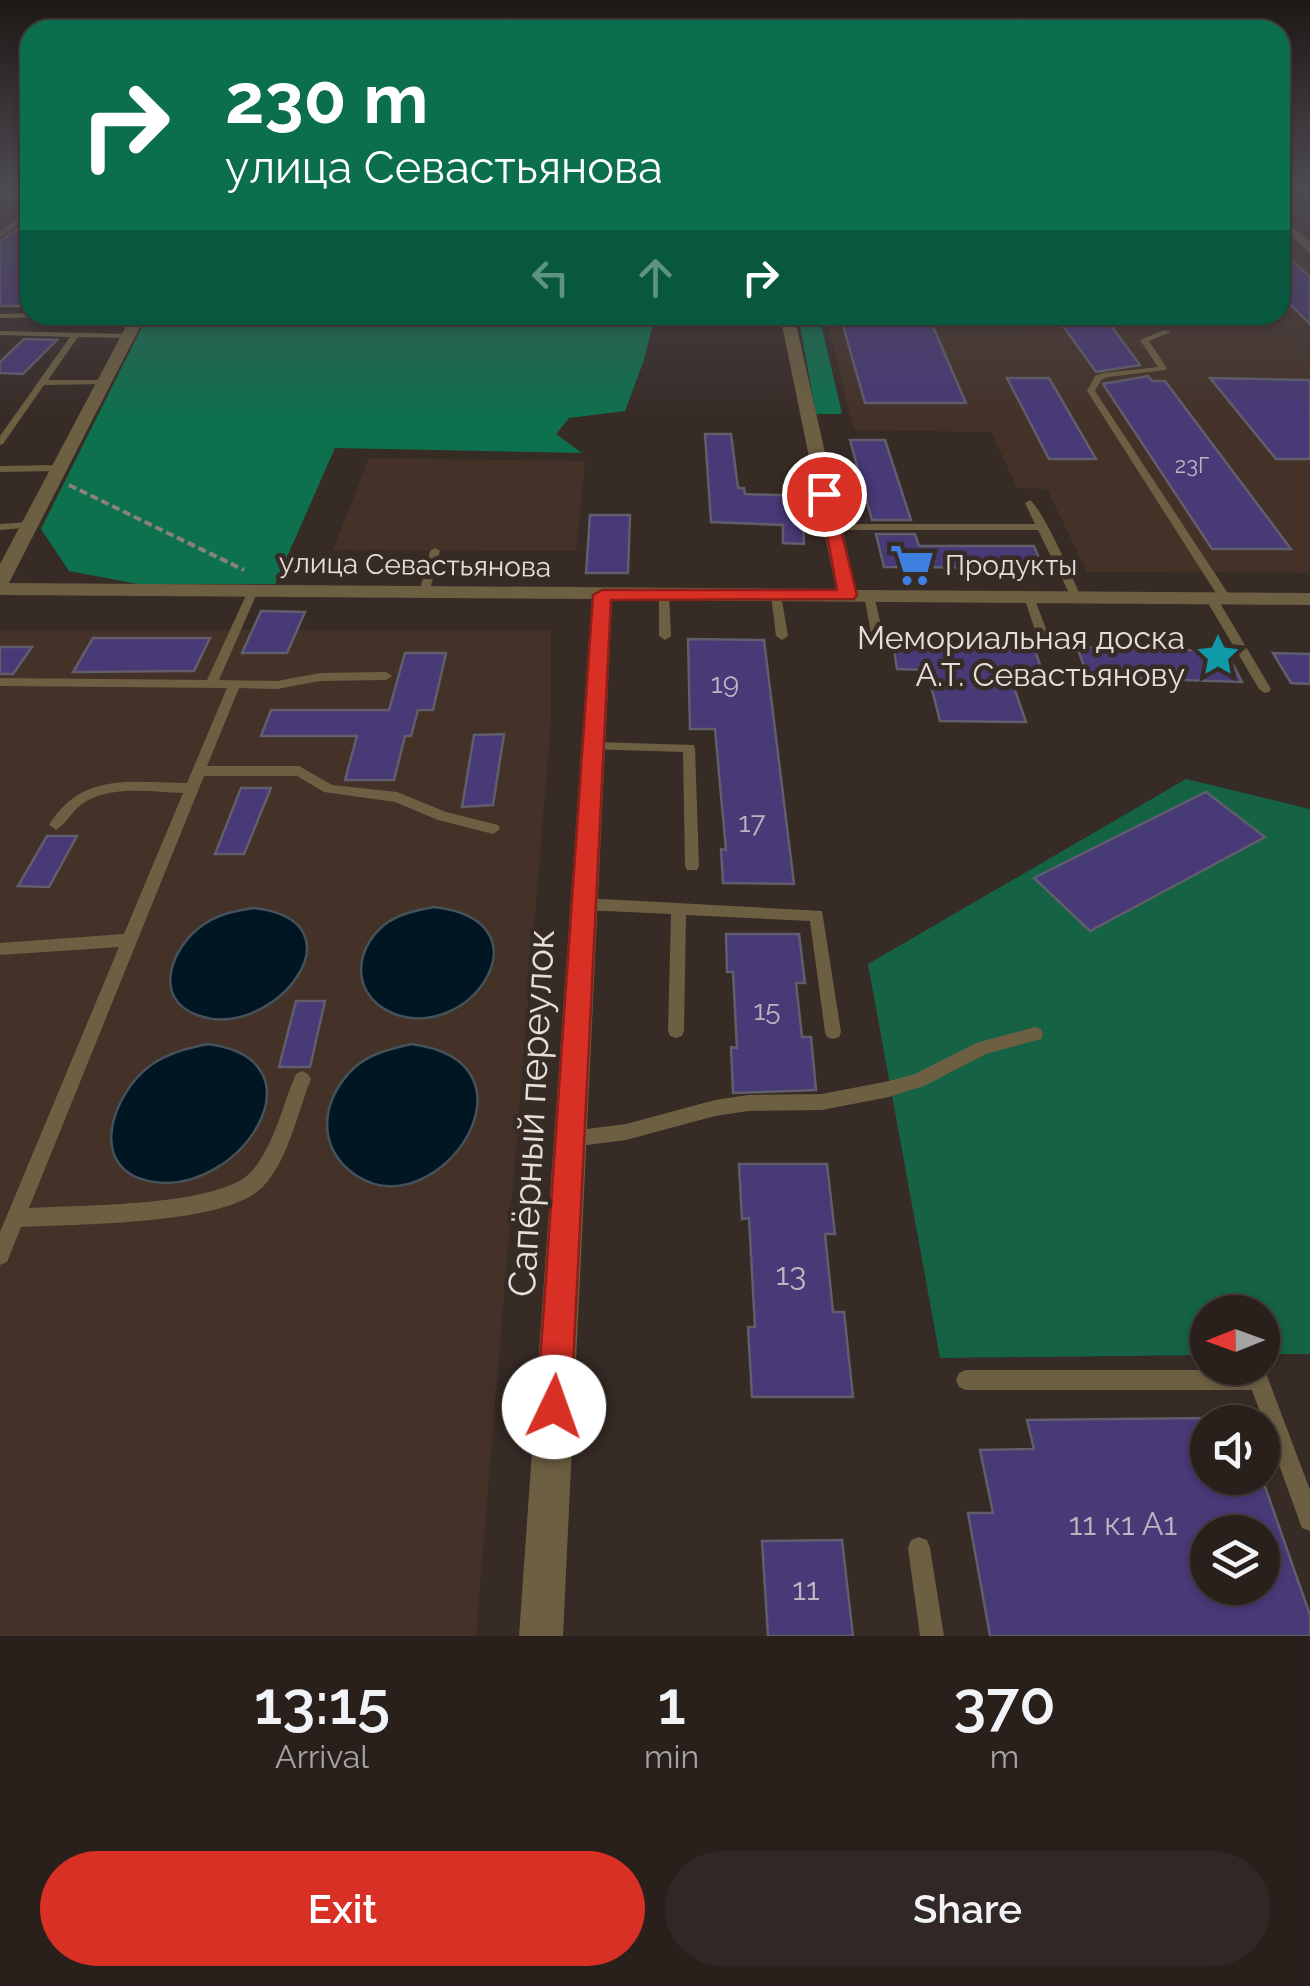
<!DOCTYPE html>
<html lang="en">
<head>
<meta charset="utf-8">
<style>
  body { margin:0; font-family:Raleway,sans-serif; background:#312825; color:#f1f3f6; height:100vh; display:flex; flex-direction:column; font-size:38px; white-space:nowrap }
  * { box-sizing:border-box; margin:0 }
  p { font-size:32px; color:#a5a3a3 }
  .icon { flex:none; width:55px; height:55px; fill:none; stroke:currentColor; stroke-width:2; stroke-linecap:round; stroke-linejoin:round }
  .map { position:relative; height:1636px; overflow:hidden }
  .details { display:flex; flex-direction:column; background:#29201c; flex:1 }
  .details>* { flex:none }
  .banner { position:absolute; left:20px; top:20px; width:1270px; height:305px; border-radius:30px; box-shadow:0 2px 8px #0004,0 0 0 2px #453e3b; background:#0b6e4f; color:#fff; overflow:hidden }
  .needle { width:65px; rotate:269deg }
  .controls { position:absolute; left:1190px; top:1295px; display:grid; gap:20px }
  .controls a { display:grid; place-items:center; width:90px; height:90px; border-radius:50%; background:#29201c; box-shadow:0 2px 8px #0004,0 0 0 2px #453e3b; font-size:50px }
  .pin { position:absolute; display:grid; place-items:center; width:85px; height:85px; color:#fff; margin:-42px; border:5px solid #fff; border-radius:50%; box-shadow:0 2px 10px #0007 }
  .me { position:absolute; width:110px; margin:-55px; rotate:3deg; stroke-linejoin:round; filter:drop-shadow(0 0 8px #0008) }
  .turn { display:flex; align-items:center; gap:35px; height:210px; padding:0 40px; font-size:45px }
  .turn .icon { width:130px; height:130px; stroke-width:2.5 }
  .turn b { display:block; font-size:70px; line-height:85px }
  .lanes { display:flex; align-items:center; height:95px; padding:0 40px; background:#0003; justify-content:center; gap:50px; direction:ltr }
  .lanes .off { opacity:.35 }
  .eta { display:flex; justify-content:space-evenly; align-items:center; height:170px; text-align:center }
  .eta b { font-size:60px; font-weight:600; line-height:70px }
  .cta { display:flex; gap:20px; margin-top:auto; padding:20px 40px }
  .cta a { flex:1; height:115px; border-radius:60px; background:#d93025; color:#fff; font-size:40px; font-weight:600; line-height:115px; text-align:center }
  .cta a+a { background:#312825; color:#f1f3f6 }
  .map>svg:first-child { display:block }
</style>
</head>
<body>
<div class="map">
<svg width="1310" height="1636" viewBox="0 0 1310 1636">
  <rect width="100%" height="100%" fill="#372b26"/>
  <g fill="#443229">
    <path d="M1280 233 1310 262V573L1087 572 1047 489 1017 488 991 432 854 430 825 315H1280Z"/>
    <path d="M369 458 585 461 576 551 333 550Z"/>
    <path d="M0 630H551V720L476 1636H0Z"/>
  </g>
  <path fill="#156245" d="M1186 779 1310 809V1354H1263L1262 1312H1208L1207 1355 940 1358 868 964Z"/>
  <g fill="#0e714e">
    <path d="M148 315H655L644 360 625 411 569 418 556 434 582 453 335 448 275 584H138L69 571 41 529Z"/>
    <path d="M798 315H819L842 414H816Z"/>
  </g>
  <g fill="#001623" stroke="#45525a" stroke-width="2.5">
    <path d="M434 907C555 921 467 1048 390 1012 352 994 353 951 384 925 398 914 417 910 434 907Z"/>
    <path d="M253 908C370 921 271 1044 197 1015 151 998 172 946 203 925 218 914 235 911 253 908Z"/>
    <path d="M208 1044C328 1060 241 1195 154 1182 86 1172 110 1095 151 1065 168 1053 188 1048 208 1044Z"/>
    <path d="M411 1044C551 1062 439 1228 357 1176 315 1149 320 1099 355 1067 371 1053 391 1049 411 1044Z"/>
  </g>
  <g fill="#483977" stroke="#605e6b" stroke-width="2.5" fill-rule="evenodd">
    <path d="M30 220V306H0V241Z"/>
    <path d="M1280 250 1310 277V324L1280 294Z"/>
    <path d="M840 315H928L966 403H865Z"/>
    <path d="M1055 315H1103L1140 365 1096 372Z"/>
    <path d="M24 339 57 340 23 374 0 373V362Z"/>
    <path d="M1148 376 1152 381H1165L1291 549H1212L1103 384Z"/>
    <path d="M1007 378H1049L1096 459H1049Z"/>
    <path d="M1210 378 1310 380V459H1276Z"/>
    <path d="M705 434H731L738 488H744L745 494 802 496 804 544 783 543V525L711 522Z"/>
    <path d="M850 440H885L911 520H872Z"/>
    <path d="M590 515H630L628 573H586Z"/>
    <path d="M876 534H915L919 546H1034L1043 568 884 567Z"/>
    <path d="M261 611 305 612 287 653H242Z"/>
    <path d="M93 638H210L194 671 73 672Z"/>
    <path d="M688 639 764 640 794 884 723 883 721 849 726 850 715 729H690Z"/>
    <path d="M893 643 1034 647 1043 674 1009 673 1026 722 940 721 927 670 897 669Z"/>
    <path d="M0 647H32L13 674H0Z"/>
    <path d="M1077 647 1226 651 1242 682 1088 677Z"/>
    <path d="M405 653H446L433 710H418L411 736H405L394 780H345L357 736H261L271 710H389Z"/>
    <path d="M1273 653 1310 654V684L1291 683Z"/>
    <path d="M504 734 493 805 462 807 474 735Z"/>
    <path d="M241 788H271L244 854H215Z"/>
    <path d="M1206 792 1265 837 1090 931 1034 878Z"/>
    <path d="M47 836H77L49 887 18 886Z"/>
    <path d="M726 934H799L805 983H796L802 1037H811L816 1090 733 1093 731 1047 737 1048 733 972H727Z"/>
    <path d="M296 1001H325L310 1067H279Z"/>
    <path d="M739 1164H827L835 1234H825L833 1312H844L853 1397H752L748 1327H755L749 1218 742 1219Z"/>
    <path d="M1208 1418V1478H1262L1310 1615V1636H990L968 1513H993L980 1450 1034 1449 1027 1420ZM1208 1532H1262V1588H1208Z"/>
    <path d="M842 1540 853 1636H768L762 1541Z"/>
  </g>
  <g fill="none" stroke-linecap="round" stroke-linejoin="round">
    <path stroke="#8b817c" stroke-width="4" stroke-dasharray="8 4" stroke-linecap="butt" d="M69 485 244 570"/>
    <g fill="#6d5f42" fill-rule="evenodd">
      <path d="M14 191H22L14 197 30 199V203L6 199V197Z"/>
      <path d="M30 210V215L0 237V232Z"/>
      <path d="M30 313V315H100L96 317 0 318V314Z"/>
      <path d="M1164 330 1171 332 1149 341 1167 368 1166 370 1108 377 1101 380 1095 391 1231 598 1225 601 1219 598 1087 391 1095 376 1103 373 1158 367 1140 340Z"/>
      <path d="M0 331 125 334 129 336 125 338 78 337 48 380H105V384L44 385 3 444 0 445V436L70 337 0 335Z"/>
      <path d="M0 466 58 465 63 468 58 471 0 472Z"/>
      <path d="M1030 500C1045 513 1071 575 1081 597L1080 599H1072L1071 597 1038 530H832L827 527 832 524H1035L1025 503Z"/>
      <path d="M29 522 34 525 33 527 0 530V524Z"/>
      <path d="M435 548 440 551 429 593 428 595H420L419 593 430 551Z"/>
      <path d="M253 588 258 591 219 680 277 681 320 673 386 672 392 676 386 680 320 681 277 689 239 688 207 766H299L332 785 397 792 446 812 498 825 500 829 493 834 438 820 395 802 324 792 297 776H204L29 1208C77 1205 222 1207 252 1171 275 1144 282 1106 296 1074L302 1071 308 1074 311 1079C298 1111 286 1169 258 1191 216 1225 77 1224 21 1227L7 1262 0 1265V1232L119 947 0 955V943L124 934 183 793C152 792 113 785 85 802 73 809 67 823 56 830L49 825C83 771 132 783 187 783L227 688 0 686V678L207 680 248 591Z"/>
      <path d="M664 592 669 595 671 636 665 640 659 636V595Z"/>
      <path d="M776 592 781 595 788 636 782 640 776 636 771 595Z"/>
      <path d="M869 592 874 595 884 639 878 643 872 639 864 595Z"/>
      <path d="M1029 594 1034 597 1051 642 1049 645H1041L1039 642 1024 597Z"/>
      <path d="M1211 595 1217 598 1271 689 1269 692 1265 693 1259 689 1205 598Z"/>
      <path d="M593 742 694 745 695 748 699 866 697 870H687L685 866 683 752 588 749 587 746 588 743Z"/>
      <path d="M584 898 822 911 841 1032 839 1037 833 1039 827 1037 825 1032 810 921 686 915 684 1031 682 1036 676 1038 670 1036 668 1031 671 914 584 910 579 908 577 904 579 900Z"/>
      <path d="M1035 1027 1041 1029 1043 1034 1041 1039 986 1054 924 1086 889 1097 822 1110 748 1111 715 1116 626 1140 571 1147 565 1145 562 1139 565 1133 571 1131 626 1124 715 1100 748 1095 822 1094 889 1081 915 1074 976 1043Z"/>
      <path d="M966 1370H1259L1266 1373 1310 1490V1531L1302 1528 1299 1520 1252 1390H966L959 1387 956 1380 959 1373Z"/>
      <path d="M919 1537 927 1540 930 1548 944 1636H920L908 1548 911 1540Z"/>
    </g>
    <path fill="#6d5f42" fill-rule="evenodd" d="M132 315H146L9 583 836 589 780 315H794L856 590 1310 593V605L612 600 563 1636H519L592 599 0 595V564Z"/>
    <path fill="#6d5f42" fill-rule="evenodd" d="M1280 216 1310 242V253L1280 226Z"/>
  </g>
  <linearGradient id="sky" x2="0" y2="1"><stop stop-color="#1e1815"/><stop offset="0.45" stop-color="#4d4a52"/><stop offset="1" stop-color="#4d4a52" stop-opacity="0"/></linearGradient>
  <rect width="1310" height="420" fill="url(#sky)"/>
  <path fill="#d93025" stroke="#8d1f18" stroke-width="2.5" d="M819 490 832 494 857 595 854 599 611 600 571 1407 566 1419 554 1424 542 1419 537 1407 593 595 602 590H837Z"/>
  <defs>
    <g id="supermarket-bare" transform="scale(3.45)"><path d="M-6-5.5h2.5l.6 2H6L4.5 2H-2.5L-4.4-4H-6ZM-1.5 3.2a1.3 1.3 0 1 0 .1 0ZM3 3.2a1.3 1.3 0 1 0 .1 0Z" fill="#3f7fe0" stroke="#372b26" stroke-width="2.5" paint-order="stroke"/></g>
    <g id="sight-bare" transform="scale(3.45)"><path d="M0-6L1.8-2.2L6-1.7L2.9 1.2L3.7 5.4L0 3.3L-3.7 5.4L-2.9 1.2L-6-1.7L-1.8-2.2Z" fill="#0f9aa8" stroke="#372b26" stroke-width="2.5" paint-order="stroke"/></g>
  </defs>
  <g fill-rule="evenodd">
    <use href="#supermarket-bare" x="912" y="565"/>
    <use href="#sight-bare" x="1218" y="655"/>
  </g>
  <g text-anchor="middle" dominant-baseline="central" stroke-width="9" stroke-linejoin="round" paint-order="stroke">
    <g font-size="22" fill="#beb5c1">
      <text x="1192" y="465">23Г</text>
    </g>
    <g font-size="28" fill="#e6deda" stroke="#372b26">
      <text transform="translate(415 565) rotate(1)">улица Севастьянова</text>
    </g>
    <g font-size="28" fill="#e6deda" stroke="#372b26" text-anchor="start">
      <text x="945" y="565">Продукты</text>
    </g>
    <g font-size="28" fill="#beb5c1">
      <text x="725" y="683">19</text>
      <text x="752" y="822">17</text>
      <text x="767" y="1010">15</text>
    </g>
    <g font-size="32" fill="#e6deda" stroke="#372b26" text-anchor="end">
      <text x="1185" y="637">Мемориальная доска<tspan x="1185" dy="37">А.Т. Севастьянову</tspan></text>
    </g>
    <g font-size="32" fill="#beb5c1">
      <text x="791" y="1273">13</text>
      <text x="1123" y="1523">11 к1 А1</text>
      <text x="806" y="1588">11</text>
    </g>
    <g font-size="38" fill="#e6deda" stroke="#372b26">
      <text transform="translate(531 1113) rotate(-87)">Сапёрный переулок</text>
    </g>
  </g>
</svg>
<div class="controls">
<a><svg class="needle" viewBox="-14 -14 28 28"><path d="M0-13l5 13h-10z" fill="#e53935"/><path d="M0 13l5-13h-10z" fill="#a5a3a3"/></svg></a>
<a><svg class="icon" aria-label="sound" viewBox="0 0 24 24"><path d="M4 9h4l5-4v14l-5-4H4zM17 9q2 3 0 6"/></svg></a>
<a><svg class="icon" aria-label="layers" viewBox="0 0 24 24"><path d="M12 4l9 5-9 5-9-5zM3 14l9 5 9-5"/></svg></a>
</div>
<div class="pin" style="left:824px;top:494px;background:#d93025"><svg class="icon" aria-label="arrive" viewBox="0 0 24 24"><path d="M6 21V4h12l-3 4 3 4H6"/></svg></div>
<svg class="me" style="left:554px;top:1407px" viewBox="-20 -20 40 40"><circle r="19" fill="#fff"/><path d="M0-13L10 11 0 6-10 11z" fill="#d93025"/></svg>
<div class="banner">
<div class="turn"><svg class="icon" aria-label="right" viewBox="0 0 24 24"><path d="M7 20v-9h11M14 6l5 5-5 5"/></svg><div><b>230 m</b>улица Севастьянова</div></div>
<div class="lanes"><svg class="icon off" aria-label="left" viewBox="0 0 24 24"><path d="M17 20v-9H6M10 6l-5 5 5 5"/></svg><svg class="icon off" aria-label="ahead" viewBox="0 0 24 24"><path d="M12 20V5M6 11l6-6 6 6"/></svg><svg class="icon" aria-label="right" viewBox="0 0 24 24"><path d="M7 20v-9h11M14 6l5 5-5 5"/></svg></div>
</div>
</div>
<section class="details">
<div class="eta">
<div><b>13:15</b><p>Arrival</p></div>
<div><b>1</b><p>min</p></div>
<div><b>370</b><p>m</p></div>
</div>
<div class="cta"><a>Exit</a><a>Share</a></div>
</section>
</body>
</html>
